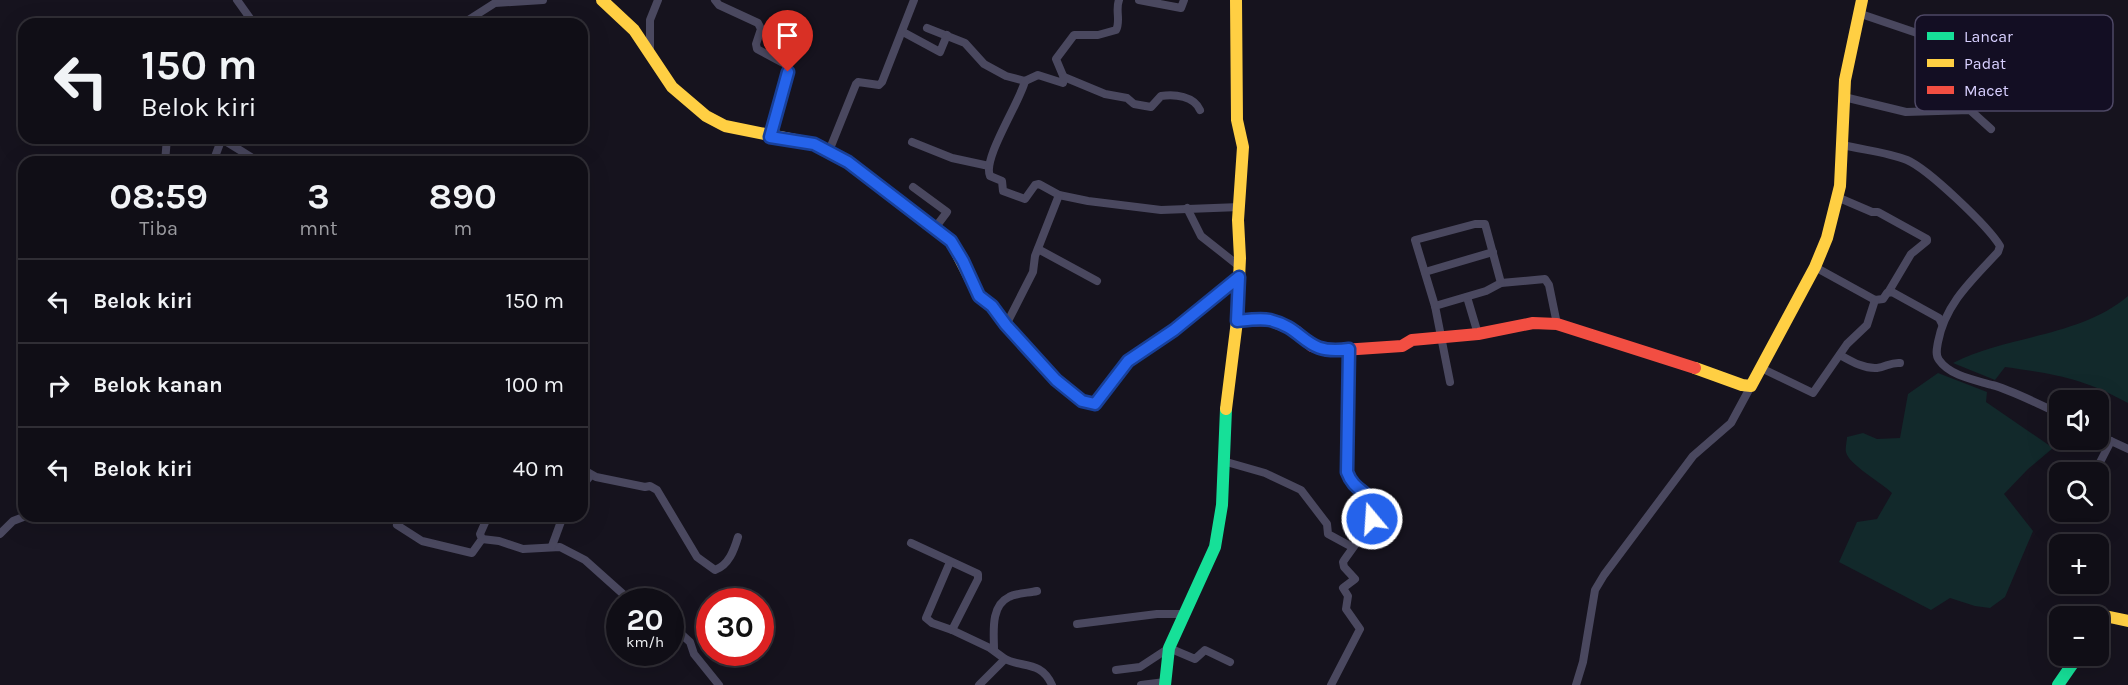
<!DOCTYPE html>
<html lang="id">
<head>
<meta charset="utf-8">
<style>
  body { margin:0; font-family:Karla,sans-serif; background:#1e1c23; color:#f1f3f6; height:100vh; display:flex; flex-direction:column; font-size:22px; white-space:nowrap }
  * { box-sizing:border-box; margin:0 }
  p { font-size:20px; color:#9c9ca1 }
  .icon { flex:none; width:33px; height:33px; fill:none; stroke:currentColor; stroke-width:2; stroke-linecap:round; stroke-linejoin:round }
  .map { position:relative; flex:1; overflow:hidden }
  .panel { position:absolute; left:18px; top:156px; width:570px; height:366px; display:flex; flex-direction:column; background:#100e16; border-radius:18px; box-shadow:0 6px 24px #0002,0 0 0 2px #302e35 }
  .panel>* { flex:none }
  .hud { position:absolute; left:18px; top:18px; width:570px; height:126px; border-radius:18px; box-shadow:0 6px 24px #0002,0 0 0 2px #302e35; background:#100e16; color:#f1f3f6; overflow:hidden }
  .buttons { position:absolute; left:2049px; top:390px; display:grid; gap:12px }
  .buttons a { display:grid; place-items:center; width:60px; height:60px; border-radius:12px; background:#100e16; box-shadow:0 6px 24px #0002,0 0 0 2px #302e35; font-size:30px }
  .speed { position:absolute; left:606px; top:588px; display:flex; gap:12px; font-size:30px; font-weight:700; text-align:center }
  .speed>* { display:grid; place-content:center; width:78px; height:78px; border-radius:50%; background:#100e16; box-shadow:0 6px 24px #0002,0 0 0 2px #302e35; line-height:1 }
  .speed small { font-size:15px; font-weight:400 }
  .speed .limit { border:9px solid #d22; background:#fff; color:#111 }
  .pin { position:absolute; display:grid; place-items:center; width:51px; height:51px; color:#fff; margin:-62px -26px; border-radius:50% 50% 50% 0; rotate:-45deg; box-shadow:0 0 6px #0007 }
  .pin .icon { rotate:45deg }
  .me { position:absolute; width:66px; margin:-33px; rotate:342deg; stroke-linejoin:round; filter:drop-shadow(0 0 4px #0008) }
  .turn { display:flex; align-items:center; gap:21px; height:126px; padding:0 24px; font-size:27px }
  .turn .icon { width:78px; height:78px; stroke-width:2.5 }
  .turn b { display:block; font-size:42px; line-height:51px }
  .eta { display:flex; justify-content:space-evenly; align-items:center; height:102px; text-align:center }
  .eta b { font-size:36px; font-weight:700; line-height:42px }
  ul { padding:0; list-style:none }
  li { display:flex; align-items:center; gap:18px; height:84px; padding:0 24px; border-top:2px solid #302e35 }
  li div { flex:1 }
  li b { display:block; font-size:22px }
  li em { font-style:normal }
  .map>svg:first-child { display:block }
</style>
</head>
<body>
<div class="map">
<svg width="2128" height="685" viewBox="0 0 2128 685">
  <rect width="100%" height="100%" fill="#16131e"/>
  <g fill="#12292b">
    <path d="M2128 296V403C2083 378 2055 374 2005 367L1995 380 1953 363C2008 335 2080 337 2128 296Z"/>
    <path d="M1938 373 1987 392 1986 402 2053 448 2028 469 2004 494 2033 531 2005 597 1990 608 1975 606 1950 598 1931 610 1839 562 1857 522 1877 519 1892 493C1882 483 1848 464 1846 452 1845 448 1847 441 1847 437L1863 433 1877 439 1900 438 1908 394Z"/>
  </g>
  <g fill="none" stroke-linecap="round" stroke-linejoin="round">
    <g stroke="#4a485f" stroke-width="8">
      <path d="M237 0 252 21V24"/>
      <path d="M715 0 719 5 758 23 761 29 756 44 757 49 785 64 788 72 770 137"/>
      <path d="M1139 0 1181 8 1184 0"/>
      <path d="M1858 13 2011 65"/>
      <path d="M462 24 495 3 543 0"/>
      <path d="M927 28 965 43 984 64 1006 76 1025 81 1038 75 1063 83 1064 78 1056 59 1074 35H1098L1116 30C1121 21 1115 10 1119 0"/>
      <path d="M903 32 940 52 947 35"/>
      <path d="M650 52V20L658 0"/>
      <path d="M1064 77 1105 94 1127 98 1134 104 1151 107 1161 96C1175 94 1194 96 1200 110"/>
      <path d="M1025 81C1020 102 982 159 990 176L1002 181 1003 191 1025 199 1035 185 1039 184 1059 195 1088 201 1161 210 1240 207"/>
      <path d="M1844 97 1906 112 1970 110 1991 129"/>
      <path d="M222 139 259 162"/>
      <path d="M912 142 952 158 989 166"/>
      <path d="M1843 145C1863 150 1887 152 1907 160 1928 169 1988 226 2000 246L1998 252C1972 280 1945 304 1938 342 1937 348 1935 355 1939 360 1950 376 1975 380 1992 385 2009 389 2043 406 2060 414"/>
      <path d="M829 151 856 84 858 82 879 85 882 82 914 0"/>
      <path d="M165 162 167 138"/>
      <path d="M213 162 222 138"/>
      <path d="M913 187 947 212 935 228"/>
      <path d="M1837 197 1872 212H1878L1927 239V241L1911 254 1889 291"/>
      <path d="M1187 208 1201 236 1239 266"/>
      <path d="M1038 249 1097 281"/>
      <path d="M1815 267 1875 300 1883 299 1887 293 1892 292 1939 318 1942 324"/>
      <path d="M1425 272 1493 252"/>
      <path d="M1467 297 1478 334"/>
      <path d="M1435 306 1486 291 1501 283 1545 279 1549 285 1557 324"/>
      <path d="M1006 325 1033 272 1035 256 1059 195"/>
      <path d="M1840 355C1851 361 1864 369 1877 368 1886 367 1891 362 1900 363"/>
      <path d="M1761 368 1813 393 1847 344 1867 325 1875 300"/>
      <path d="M1450 382 1435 306 1415 240 1475 224H1485L1501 283"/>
      <path d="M2098 435 2128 449"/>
      <path d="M1223 461 1265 473 1301 490 1327 524 1328 534 1352 547"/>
      <path d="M582 469 596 477 645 487 650 486 657 490 697 557 715 570C729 565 734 550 738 537"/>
      <path d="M2095 472 2111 441"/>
      <path d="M582 486 591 475"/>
      <path d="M403 516 397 525 422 541 472 553 482 539 480 534 488 516"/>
      <path d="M0 534 13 521 26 516"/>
      <path d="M482 539 499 541 523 549 560 547 585 560 632 602"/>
      <path d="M911 543 978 574V579L952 630 990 648 1005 659"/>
      <path d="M552 546 563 516"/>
      <path d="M950 562 926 618 932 623 952 630"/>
      <path d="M670 624 690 642 694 654 719 685"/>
      <path d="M1077 624 1157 614H1182L1184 612"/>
      <path d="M994 650C994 633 990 606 1009 597 1016 593 1029 593 1037 591"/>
      <path d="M1116 670 1140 667 1169 648 1195 659 1205 650 1230 662"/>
      <path d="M979 685 1005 659C1022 668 1041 660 1052 685"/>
      <path d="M1141 685 1165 682"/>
      <path d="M1331 685 1360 629 1346 609 1348 596 1343 588 1355 579 1344 567 1343 562C1351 549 1382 514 1372 500 1364 488 1352 486 1347 472L1349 349"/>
      <path d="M1576 685 1583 662 1595 590 1604 575 1693 456 1731 423 1751 386"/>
    </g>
    <g stroke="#16e098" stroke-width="12">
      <path d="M985 300 1056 380 1082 401 1095 404 1128 361 1146 349"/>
      <path d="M1165 685 1169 648 1215 547 1222 505 1226 409"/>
      <path d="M2058 685 2078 656"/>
    </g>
    <g stroke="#ffcf43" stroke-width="12">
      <path d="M602 0 634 30 672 87 706 116 725 126 815 144 848 162 951 241 979 296 985 300"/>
      <path d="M1695 368 1742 385 1751 386 1815 267 1827 238 1840 186 1845 80 1862 0"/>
      <path d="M1226 409 1237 321 1240 258 1238 220 1243 147 1237 120 1236 0"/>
      <path d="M2098 619 2105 616 2128 621"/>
    </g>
    <g stroke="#f24e42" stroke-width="12">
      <path d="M1237 321 1269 320 1296 331 1312 346 1328 351 1402 346 1412 340 1478 334 1533 323 1557 324 1695 368"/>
      <path d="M1146 349 1174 330 1239 277"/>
    </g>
  </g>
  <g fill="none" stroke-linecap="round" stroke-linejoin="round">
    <g stroke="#184099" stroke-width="15">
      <path id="route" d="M788 72 770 137 814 144 848 162 951 241 963 261 979 296 992 306 1006 325 1056 380 1082 401 1095 404 1128 361 1174 330 1239 277 1237 321C1247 320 1260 318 1270 320 1307 329 1303 356 1349 349L1347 472C1356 497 1377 488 1372 519"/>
    </g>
    <use href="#route" stroke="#2563eb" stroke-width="10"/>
  </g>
  <rect x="1915" y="15" width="198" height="96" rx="9" fill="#130e23" stroke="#4e4865" stroke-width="1.5"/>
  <rect x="1927" y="32" width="27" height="8" fill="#16e098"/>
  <rect x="1927" y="59" width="27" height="8" fill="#ffcf43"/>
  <rect x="1927" y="86" width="27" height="8" fill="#f24e42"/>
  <g font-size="16" fill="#d8d0ff">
    <text x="1964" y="42">Lancar</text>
    <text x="1964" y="69">Padat</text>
    <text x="1964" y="96">Macet</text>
  </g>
</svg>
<div class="buttons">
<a><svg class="icon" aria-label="sound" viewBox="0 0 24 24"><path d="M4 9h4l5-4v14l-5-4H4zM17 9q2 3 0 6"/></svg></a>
<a><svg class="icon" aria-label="search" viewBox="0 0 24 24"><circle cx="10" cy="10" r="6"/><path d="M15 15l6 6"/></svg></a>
<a>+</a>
<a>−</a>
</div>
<div class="speed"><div>20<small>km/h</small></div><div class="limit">30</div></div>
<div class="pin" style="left:788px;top:72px;background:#d93025"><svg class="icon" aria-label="arrive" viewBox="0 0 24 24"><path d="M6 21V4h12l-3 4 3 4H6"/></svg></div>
<svg class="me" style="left:1372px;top:519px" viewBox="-20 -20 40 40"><circle r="17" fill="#2563eb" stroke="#fff" stroke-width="3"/><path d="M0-11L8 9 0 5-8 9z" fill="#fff"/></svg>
<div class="hud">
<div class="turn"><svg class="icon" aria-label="left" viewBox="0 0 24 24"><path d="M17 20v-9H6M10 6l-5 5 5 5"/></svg><div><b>150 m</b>Belok kiri</div></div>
</div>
<section class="panel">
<div class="eta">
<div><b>08:59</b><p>Tiba</p></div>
<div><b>3</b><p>mnt</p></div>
<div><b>890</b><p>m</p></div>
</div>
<ul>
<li><svg class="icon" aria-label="left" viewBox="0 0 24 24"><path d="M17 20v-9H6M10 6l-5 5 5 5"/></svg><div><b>Belok kiri</b></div><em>150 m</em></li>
<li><svg class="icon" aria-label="right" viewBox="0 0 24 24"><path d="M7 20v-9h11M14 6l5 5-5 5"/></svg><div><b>Belok kanan</b></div><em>100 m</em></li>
<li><svg class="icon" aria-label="left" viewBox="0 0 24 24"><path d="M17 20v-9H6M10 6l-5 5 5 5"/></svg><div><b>Belok kiri</b></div><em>40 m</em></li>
</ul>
</section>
</div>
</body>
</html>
